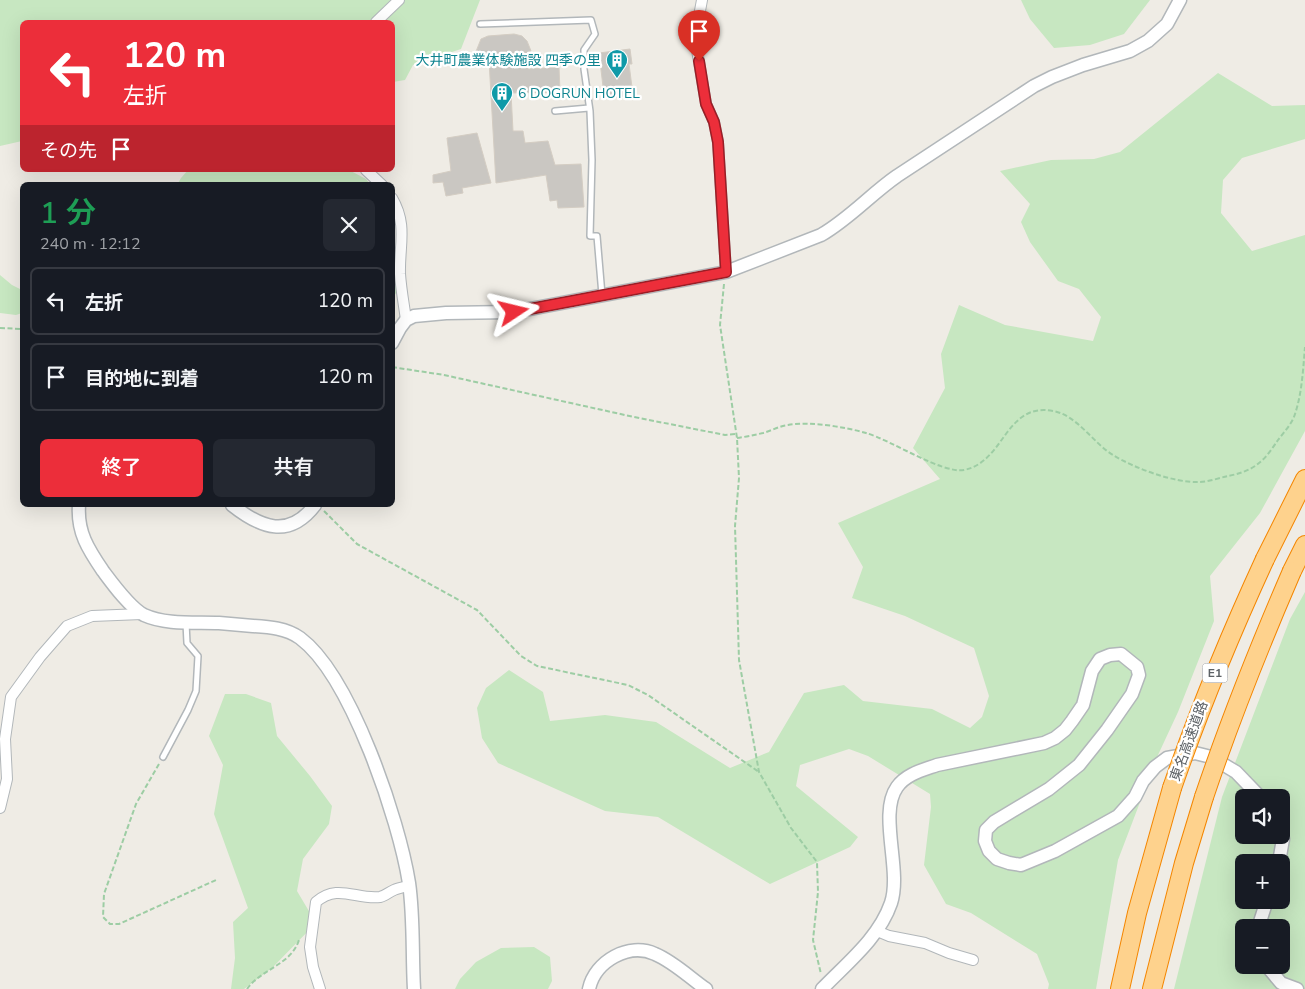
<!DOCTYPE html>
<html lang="ja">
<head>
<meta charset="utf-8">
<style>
  body { margin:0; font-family:"Nunito Sans","Noto Sans JP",sans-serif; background:#242831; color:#f1f3f6; height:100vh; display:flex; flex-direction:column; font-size:19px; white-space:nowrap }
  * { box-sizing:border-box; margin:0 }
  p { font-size:16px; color:#9ea1a6 }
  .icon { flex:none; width:28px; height:28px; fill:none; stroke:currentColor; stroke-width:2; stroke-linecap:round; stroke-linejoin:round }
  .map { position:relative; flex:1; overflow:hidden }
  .side { position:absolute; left:20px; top:182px; width:375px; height:325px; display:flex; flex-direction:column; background:#171b24; border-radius:8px; box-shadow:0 5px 20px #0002 }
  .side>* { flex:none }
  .banner { position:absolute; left:20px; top:20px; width:375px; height:152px; border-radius:8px; box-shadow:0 5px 20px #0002; background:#ec2e3a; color:#fff; overflow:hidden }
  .controls { position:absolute; left:1235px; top:789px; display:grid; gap:10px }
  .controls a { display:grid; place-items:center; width:55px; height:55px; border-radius:8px; background:#171b24; box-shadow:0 5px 20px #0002; font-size:25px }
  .pin { position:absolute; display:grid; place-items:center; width:42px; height:42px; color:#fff; margin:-51px -21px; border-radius:50% 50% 50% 0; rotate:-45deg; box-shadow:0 0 5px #0007 }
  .pin .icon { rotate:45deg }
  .me { position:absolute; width:55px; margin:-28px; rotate:80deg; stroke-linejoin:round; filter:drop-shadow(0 0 4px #0008) }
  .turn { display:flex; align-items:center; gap:18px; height:105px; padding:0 20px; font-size:22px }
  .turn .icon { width:65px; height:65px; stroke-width:2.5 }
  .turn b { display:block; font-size:35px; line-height:42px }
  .then { display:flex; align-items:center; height:48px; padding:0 20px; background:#0003; gap:10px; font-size:19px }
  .round { display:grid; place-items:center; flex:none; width:52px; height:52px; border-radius:8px; background:#242831 }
  .head { display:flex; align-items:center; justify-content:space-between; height:85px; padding:0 20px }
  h1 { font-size:30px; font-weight:600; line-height:38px; color:#1e9e55 }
  .cta { display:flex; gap:10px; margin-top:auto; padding:10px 20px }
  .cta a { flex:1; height:58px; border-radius:8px; background:#ec2e3a; color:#fff; font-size:20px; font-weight:600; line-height:58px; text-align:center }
  .cta a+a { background:#242831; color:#f1f3f6 }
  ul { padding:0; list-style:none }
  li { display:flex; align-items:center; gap:15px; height:68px; margin:0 10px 8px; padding:0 10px; border:2px solid #363941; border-radius:8px }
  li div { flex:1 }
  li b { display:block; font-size:19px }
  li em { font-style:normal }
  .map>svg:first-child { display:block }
</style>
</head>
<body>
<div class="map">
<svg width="1305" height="989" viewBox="0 0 1305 989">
  <rect width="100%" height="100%" fill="#efece5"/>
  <g fill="#c7e7c1" fill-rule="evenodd">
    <path d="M0 0H480L461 49 413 65 405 80 393 82 392 22H22V141L0 146Z"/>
    <path d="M1021 0H1150L1124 34 1090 45 1054 48 1030 19Z"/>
    <path d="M1218 73 1272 106 1305 105V139L1242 158 1223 180 1221 213 1252 251 1305 235V431L1260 513 1210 576 1214 621 1178 712 1158 755 1118 860 1096 989H1048L1049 984 1037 954 971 913 946 904 924 865 931 807 930 794 868 756 849 749 800 765 796 786 858 837 850 847 770 884 658 817 605 811 498 763 482 738 477 708 486 688 509 670 543 692 550 721 605 715 656 722 730 768 769 752 804 693 844 685 863 701 932 709 970 728 982 717 989 696 974 648 905 616 852 598 863 567 838 523 940 479 913 448 945 388 941 354 959 305 1005 325 1093 341 1101 317 1079 289 1058 281 1030 242 1021 222 1030 204 1000 171 1051 160 1094 159 1120 152Z"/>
    <path d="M188 170H349L366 179 371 185H177L181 178Z"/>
    <path d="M392 231 397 292 393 297H392Z"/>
    <path d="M0 275 12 285 22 290V313L16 315 0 313Z"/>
    <path d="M1305 592V989H1174L1222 797 1290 619ZM1244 798H1281V835H1244ZM1244 862H1281V900H1244ZM1244 928H1281V965H1244Z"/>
    <path d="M225 694H246L271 703 277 736 310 776 332 806 329 824 303 859 297 891 316 923 273 967 244 989H231L235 958 233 922 248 908 214 814 223 765 209 736Z"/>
    <path d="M534 947 550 957 552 981 548 989H455L460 979 476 962 501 948Z"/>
  </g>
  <g fill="#cac7c2" stroke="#d4cdc3">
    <path d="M514 34 522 36 527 41 531 51 527 52 528 69 559 67 560 92 511 93 513 131H523L525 143 548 141 555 165 581 164 584 207 558 208 557 200 550 201 546 175 496 183 489 60 481 61V54H475L481 39 488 36Z"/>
    <path d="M630 49 632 64H629L633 95 609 98V94L604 95 599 53Z"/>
    <path d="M477 133 491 183 462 188 463 193 446 196 443 182 433 183V175L451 171 447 138Z"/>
  </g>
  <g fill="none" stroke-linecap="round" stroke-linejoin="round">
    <g stroke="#b2b7ba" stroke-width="8">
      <g id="service">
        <path d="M480 24 591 20 595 34 584 50V69L590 111 592 160 590 236H597L602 295"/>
        <path d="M555 111 589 108"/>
        <path d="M163 757 188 710 196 691 198 656 187 643 186 623"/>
      </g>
    </g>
    <g stroke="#b2b7ba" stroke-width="12">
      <g id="minor">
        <path d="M702 0 697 27V50L706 104 714 122 718 142 726 272"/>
        <path d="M376 22 399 0"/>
        <path d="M366 170 382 185"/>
        <path d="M392 198C408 225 399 246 400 274 401 289 404 305 406 320"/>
        <path d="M0 808 7 779 5 739 11 697 40 657 67 626 92 616 142 614"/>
        <path d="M877 931 889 936 925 943 949 953 973 960"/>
        <path d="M320 989 313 967 310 947 316 902C338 883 356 900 380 897 385 896 389 892 394 890 398 888 404 887 409 886"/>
      </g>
    </g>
    <g stroke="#b2b7ba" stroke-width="15">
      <g id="tertiary">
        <path d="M392 343 400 328 406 320 414 316 446 313 514 312 726 272 821 235C849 219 871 194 897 176L1034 86 1052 77 1083 65 1130 51 1148 41 1167 24 1180 0"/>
        <path d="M79 505C77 532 88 549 103 571 112 583 130 608 144 615 166 625 195 622 219 623 230 624 241 625 253 626 269 627 286 628 300 638 351 676 399 820 409 883 414 918 412 954 414 989"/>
        <path d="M232 505C261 528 289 539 315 505"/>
        <path d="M1279 862 1283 839 1281 831"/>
        <path d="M1258 928 1267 900"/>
        <path d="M1266 965 1281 983 1297 989"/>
        <path d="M589 989C595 961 629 942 655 954 674 962 690 978 706 989"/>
        <path d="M822 989C847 963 879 938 891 903 902 870 878 814 897 787 906 774 923 770 937 765L1044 743 1055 738 1065 730 1072 721 1083 705 1092 671 1100 659 1110 655 1121 654 1137 667 1139 675 1132 694 1107 730 1079 765 1049 789 994 822 986 830 985 841 989 851 997 859 1009 863 1021 865 1055 851 1118 816 1135 797 1143 781 1155 767 1167 758 1195 753 1211 757 1236 772 1261 798"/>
      </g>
    </g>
    <g stroke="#f48600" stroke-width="20">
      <g id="motorway">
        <path d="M1265 559 1305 479"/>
        <path d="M1292 571 1305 545"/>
        <path d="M1120 989 1137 913 1172 788"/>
        <path d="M1152 989 1184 863 1204 797"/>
      </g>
    </g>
    <g stroke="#9dcda4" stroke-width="2" stroke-dasharray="5 2.5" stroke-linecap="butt">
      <path d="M724 284 720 325 737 438 739 478 735 526 739 660 759 772 791 828 817 862 818 892 813 940 821 974"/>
      <path d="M0 328 22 329"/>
      <path d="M392 367 444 375 634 417 725 435 736 434"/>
      <path d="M737 438C745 437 754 435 763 433 771 431 779 426 788 425 810 421 845 427 866 433 891 440 942 474 964 470 1005 462 1005 402 1053 411 1077 415 1093 443 1113 455 1134 468 1174 483 1199 482 1208 482 1219 478 1228 476 1239 474 1251 470 1259 463 1267 457 1273 447 1278 440 1284 432 1292 424 1295 414 1302 393 1303 370 1305 347"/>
      <path d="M324 511 357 544 477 610 521 656 537 666 628 685 648 695 759 772"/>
      <path d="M159 764 136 804 104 894 103 917 110 924H119L216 880"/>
      <path d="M247 989C261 969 291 965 299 940"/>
    </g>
    <use href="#service" stroke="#fff" stroke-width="5"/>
    <use href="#minor" stroke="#fff" stroke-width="10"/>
    <use href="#tertiary" stroke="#fff" stroke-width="12"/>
    <use href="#motorway" stroke="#fed28d" stroke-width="18"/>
    <g stroke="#f48600" stroke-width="20" stroke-linecap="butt">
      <g id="motorway-bridge">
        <path d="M1172 788C1199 710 1230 635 1265 559"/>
        <path d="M1204 797C1230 720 1260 645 1292 571"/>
      </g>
    </g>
    <use href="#motorway-bridge" stroke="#fed28d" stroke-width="18"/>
  </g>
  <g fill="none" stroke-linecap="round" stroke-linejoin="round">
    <g stroke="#991e26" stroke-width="12">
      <path id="route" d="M514 312 726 272 718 142 714 122 706 104 699 61"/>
    </g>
    <use href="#route" stroke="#ec2e3a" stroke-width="9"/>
  </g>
  <defs>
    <g id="building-pin" transform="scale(1.125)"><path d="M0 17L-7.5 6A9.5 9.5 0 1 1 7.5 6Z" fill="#0f9aa8" stroke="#fff"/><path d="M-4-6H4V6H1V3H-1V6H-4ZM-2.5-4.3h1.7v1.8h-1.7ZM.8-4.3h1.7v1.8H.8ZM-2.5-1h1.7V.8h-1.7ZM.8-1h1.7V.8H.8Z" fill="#fff"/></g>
  </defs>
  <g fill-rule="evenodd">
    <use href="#building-pin" x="617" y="60"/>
    <use href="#building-pin" x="502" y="93"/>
  </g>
  <g text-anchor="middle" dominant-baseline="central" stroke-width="4.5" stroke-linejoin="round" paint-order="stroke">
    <rect fill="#fff" stroke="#8e9194" stroke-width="1" x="1202.5" y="663.5" width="25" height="19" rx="4"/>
    <g font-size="12" font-weight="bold" fill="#5d6266">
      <text x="1215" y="673">E1</text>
    </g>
    <g font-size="14" fill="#0d838f" stroke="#fff" text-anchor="end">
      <text x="601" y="60">大井町農業体験施設 四季の里</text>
      <text x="518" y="93" text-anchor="start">6 DOGRUN HOTEL</text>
    </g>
    <g font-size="14" fill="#5d6266" stroke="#fff">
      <text transform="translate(1189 741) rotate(-70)">東名高速道路</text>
    </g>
  </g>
</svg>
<div class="controls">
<a><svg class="icon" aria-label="sound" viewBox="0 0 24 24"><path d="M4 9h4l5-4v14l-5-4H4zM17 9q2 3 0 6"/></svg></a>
<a>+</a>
<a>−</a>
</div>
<div class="pin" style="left:699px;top:61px;background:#d93025"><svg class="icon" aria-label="arrive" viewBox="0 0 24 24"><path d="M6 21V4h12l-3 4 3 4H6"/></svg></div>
<svg class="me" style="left:514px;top:312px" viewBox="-20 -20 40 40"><path d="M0-17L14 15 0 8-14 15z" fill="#ec2e3a" stroke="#fff" stroke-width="4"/></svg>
<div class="banner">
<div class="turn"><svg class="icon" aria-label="left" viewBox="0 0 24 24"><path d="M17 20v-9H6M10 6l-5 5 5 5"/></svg><div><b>120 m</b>左折</div></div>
<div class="then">その先<svg class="icon" aria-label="arrive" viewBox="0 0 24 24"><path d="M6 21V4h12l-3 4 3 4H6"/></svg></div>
</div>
<section class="side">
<div class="head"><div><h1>1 分</h1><p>240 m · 12:12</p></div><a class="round"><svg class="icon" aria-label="close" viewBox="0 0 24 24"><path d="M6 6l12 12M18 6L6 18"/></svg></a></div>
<ul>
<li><svg class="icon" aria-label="left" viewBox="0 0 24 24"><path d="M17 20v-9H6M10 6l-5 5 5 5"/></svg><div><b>左折</b></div><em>120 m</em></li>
<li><svg class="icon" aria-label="arrive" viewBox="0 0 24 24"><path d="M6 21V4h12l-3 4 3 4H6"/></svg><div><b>目的地に到着</b></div><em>120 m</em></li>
</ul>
<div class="cta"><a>終了</a><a>共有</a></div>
</section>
</div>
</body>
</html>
